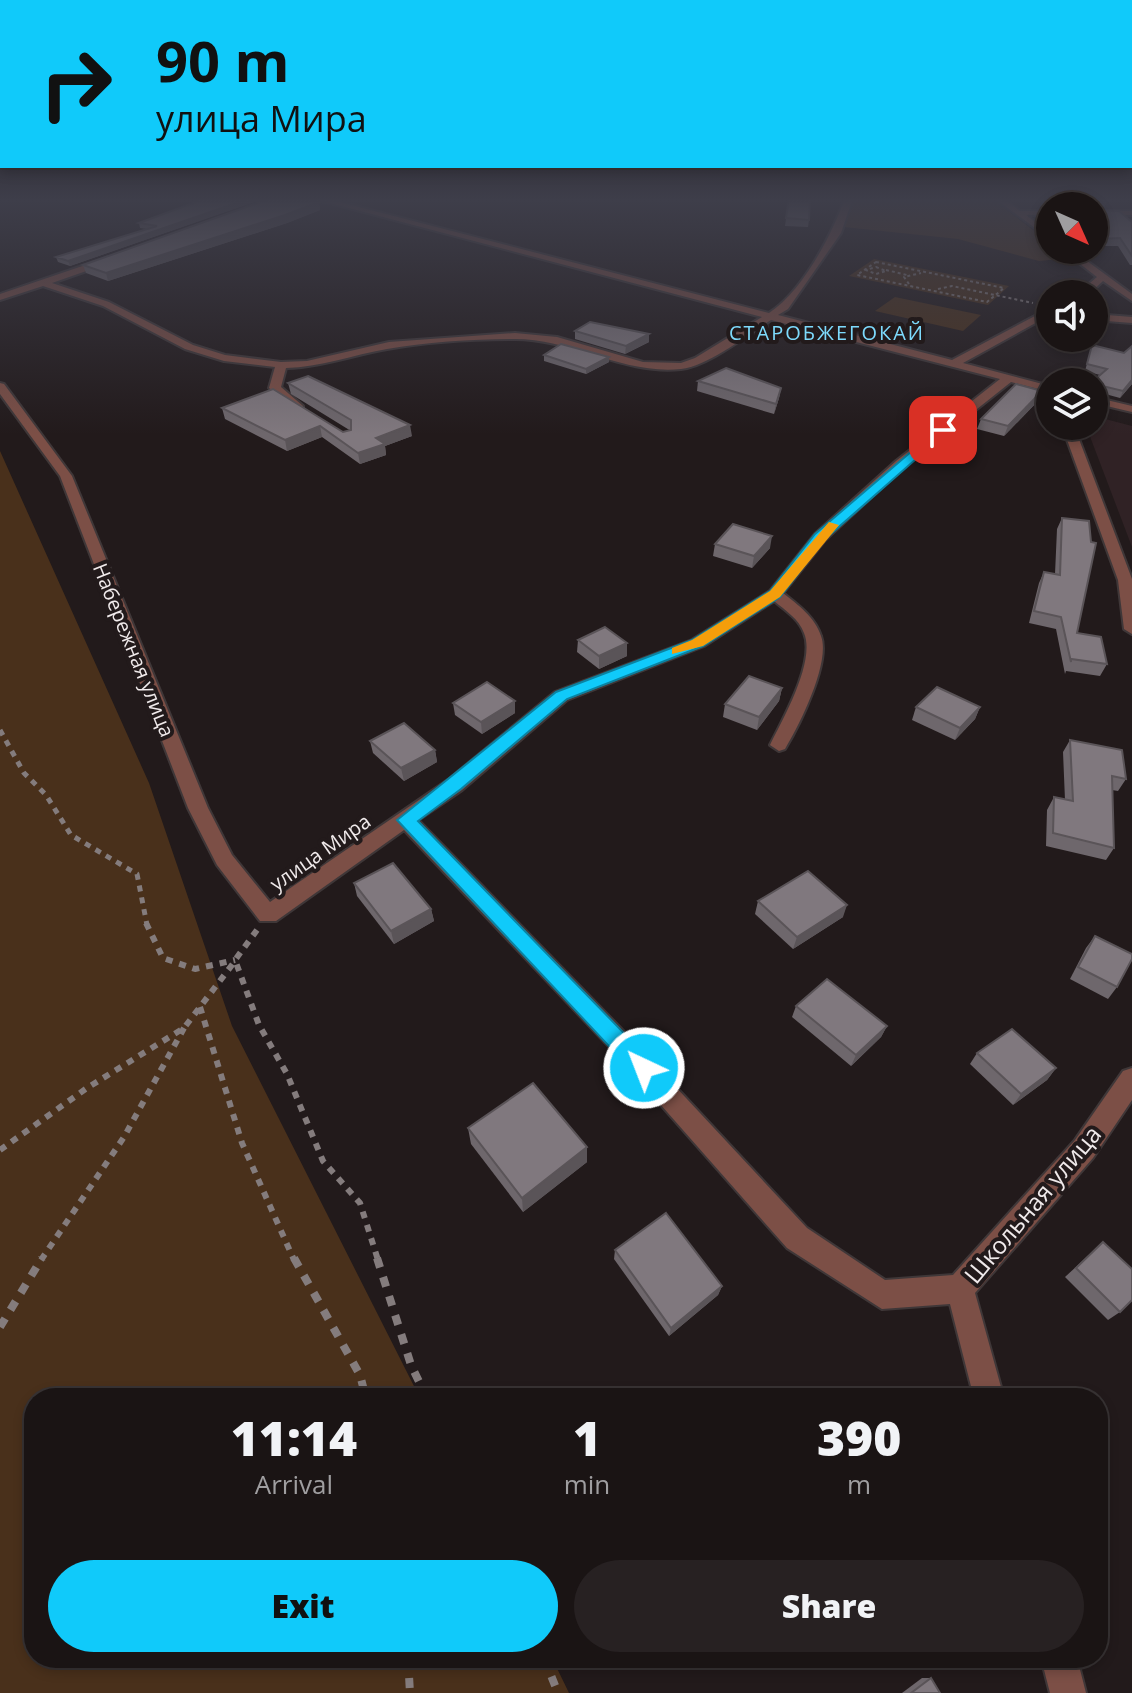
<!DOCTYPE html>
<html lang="en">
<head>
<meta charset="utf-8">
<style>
  body { margin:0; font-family:"Open Sans",sans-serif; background:#272122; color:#f1f3f6; height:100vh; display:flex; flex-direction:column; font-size:30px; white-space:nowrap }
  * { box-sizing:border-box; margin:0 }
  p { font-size:26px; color:#9f9ea0 }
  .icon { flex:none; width:44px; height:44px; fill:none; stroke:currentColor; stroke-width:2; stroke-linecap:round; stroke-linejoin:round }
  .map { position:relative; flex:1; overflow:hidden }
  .panel { position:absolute; left:24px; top:1388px; width:1084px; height:280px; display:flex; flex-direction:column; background:#1a1414; border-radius:32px; box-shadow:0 4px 12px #0003,0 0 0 2px #383334 }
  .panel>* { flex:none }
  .banner { position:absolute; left:0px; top:0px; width:1132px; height:168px; box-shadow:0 4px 12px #0003,0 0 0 2px #383334; background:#10cafa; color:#111; overflow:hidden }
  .needle { width:52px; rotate:135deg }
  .controls { position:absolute; left:1036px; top:192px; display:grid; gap:16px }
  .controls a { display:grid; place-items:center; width:72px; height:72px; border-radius:50%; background:#1a1414; box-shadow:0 4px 12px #0003,0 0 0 2px #383334; font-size:40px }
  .pin { position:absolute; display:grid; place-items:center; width:68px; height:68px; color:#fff; margin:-34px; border-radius:16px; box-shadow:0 4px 12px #0006 }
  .me { position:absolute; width:88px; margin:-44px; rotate:317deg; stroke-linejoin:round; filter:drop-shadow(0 0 6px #0008) }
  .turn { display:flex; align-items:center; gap:28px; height:168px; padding:0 24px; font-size:36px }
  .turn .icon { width:104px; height:104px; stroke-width:2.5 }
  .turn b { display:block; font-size:56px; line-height:68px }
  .eta { display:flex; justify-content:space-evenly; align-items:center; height:136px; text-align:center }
  .eta b { font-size:48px; font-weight:800; line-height:56px }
  .action { display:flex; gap:16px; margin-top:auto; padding:16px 24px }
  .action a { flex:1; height:92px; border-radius:48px; background:#10cafa; color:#111; font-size:32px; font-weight:800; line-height:92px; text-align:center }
  .action a+a { background:#272122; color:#f1f3f6 }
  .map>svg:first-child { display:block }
</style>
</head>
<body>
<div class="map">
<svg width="1132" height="1693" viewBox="0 0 1132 1693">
  <rect width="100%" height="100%" fill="#221a1b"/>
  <path fill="#302225" d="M1094 416 1132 426V547L1086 426H1094Z"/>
  <g fill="#49301b">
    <path d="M853 198H991L1050 243V250H1059L1070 258 1039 261 958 239 844 227Z"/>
    <path d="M874 259 1009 286 988 305 849 276Z"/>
    <path d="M895 297 981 315 963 331 875 311Z"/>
    <path d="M0 451 149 783 232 1026 420 1398H34V1658H552L569 1693H0Z"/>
  </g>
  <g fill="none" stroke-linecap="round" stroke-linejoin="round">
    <g stroke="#3f3738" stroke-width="4">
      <g id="minor">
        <path d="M311 198H324L769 313C802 292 832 235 845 198H853L841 233 788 309 778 315 952 360 1050 308V315L963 363 1050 386V392L1011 382 904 467 825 540 783 593C798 605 815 617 821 636 831 662 799 726 785 749L779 751 770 745C783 719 816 661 804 633 799 619 785 610 774 601L704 646 567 700 462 790 418 820 632 1040 807 1228 885 1280 953 1275 1075 1140 1123 1071 1132 1068V1100L1093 1158 975 1293 1004 1398H974L950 1304 882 1309 787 1248 616 1054 404 830 276 921H260L217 865 188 808 60 476 0 394V383L4 384 72 476 208 808 232 855 270 902 448 780 555 692 692 640 770 591 815 534 896 461 1000 379 771 320C748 334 709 366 681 369 624 375 572 339 515 339 476 339 425 342 387 349 353 355 320 367 286 368L281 387 303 406V410L299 411 269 388 275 367 224 361 185 349 103 306 43 286 0 300V294L109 257 112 262 52 283 109 302 193 345 225 355 281 362 307 361 389 342 515 333 557 337 643 362 681 363 695 358 762 317Z"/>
        <path d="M994 198H1003L1020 211H1050V215H1026L1050 233V239Z"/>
        <rect x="1094" y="211" width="38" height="4"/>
        <path d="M1062 250H1072L1132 294V301L1103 281 1089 294H1077L1097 277Z"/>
        <path d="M1094 314 1132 317V323L1094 320Z"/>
        <path d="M1094 397 1132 406V412L1094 403Z"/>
        <path d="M1062 426H1074L1132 579V634L1124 629 1118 580Z"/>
        <path d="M1041 1658H1077L1086 1693H1050Z"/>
      </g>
    </g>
    <g stroke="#847c7d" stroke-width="2" stroke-dasharray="3 3" stroke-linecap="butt">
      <path d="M876 262 1004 288 987 302 857 275Z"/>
      <path d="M876 267 886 271 876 274 866 270Z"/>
      <path d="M886 270 907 275"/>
      <path d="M909 284 904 277 921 273"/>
      <path d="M938 289 952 286 1033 303"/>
    </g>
    <path stroke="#847c7d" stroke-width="3" stroke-dasharray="3 3" stroke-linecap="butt" d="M1060 378 1075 382"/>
    <path stroke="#847c7d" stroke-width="5" stroke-dasharray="6 6" stroke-linecap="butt" d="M0 730 24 773 46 795 71 835 137 874 147 925"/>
    <g stroke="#847c7d" stroke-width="6" stroke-dasharray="7 7" stroke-linecap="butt">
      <path d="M146 923 163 958 195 969 235 960"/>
      <path d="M257 930 235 960 259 1025 287 1074 323 1161 360 1203 378 1260"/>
      <path d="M200 1007 242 1143 294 1260"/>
      <path d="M0 1150 87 1088 184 1028 235 961"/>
      <path d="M41 1260 124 1137 184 1028"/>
    </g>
    <g stroke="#847c7d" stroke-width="8" stroke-dasharray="10 10" stroke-linecap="butt">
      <path d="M294 1258 360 1375 366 1398"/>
      <path d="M377 1258 411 1365 427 1398"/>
      <path d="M0 1327 42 1258"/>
      <path d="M408 1658 410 1693"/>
      <path d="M544 1658 558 1693"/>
    </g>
    <use href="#minor" fill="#7c4f46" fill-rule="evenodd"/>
  </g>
  <g fill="#6e676c">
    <path d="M265 198 70 266 58 262 56 257 147 229 140 228 139 223Z"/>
    <path d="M789 198 809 220 808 227 785 226Z"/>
    <path d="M1046 198H1102L1107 201 1104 208 1094 209V210L1132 222V265H1130L1118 246H1096L1094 244V206H1055Z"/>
    <path d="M319 202 320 210 287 223 108 281 86 273 83 265Z"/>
    <path d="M575 331 649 334V342L625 354 575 339Z"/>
    <path d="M1092 345 1132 384 1120 398 1094 391V382L1100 375 1085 371Z"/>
    <path d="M544 355 609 362 586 374 544 361Z"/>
    <path d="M698 381 781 388 779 398 774 414 697 391Z"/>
    <path d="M288 383 412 436 385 446 386 455 360 464 322 437 287 451 225 419 222 408 273 389 343 432 351 431 291 394Z"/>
    <path d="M1042 391 1038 401 1004 436 977 429 981 419Z"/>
    <path d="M1062 518 1077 633 1107 664 1100 676 1066 671 1065 674 1056 629 1029 623 1039 583 1044 572 1055 574 1057 529Z"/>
    <path d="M715 544 770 548 752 568 713 556Z"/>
    <path d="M578 640 627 656 599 669 577 652Z"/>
    <path d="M782 688 779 701 757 730 723 717 725 704Z"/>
    <path d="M453 703 515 713 482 734 455 715Z"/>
    <path d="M916 707H980L975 719 955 740 912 720Z"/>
    <path d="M1070 740 1126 779 1118 791 1112 790 1114 848 1106 860 1046 846 1047 810 1054 797 1065 800 1063 752Z"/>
    <path d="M370 741 435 750 437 762 404 781 373 753Z"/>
    <path d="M354 883 431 909 434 921 394 944 357 896Z"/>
    <path d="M758 901 843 917 793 949 755 914Z"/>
    <path d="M1095 936 1117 987 1108 999 1070 979 1086 948Z"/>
    <path d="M796 1006 887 1026 881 1037 851 1066 792 1017Z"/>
    <path d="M977 1053 1056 1068 1047 1080 1013 1105 970 1064Z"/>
    <path d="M468 1128 587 1162 523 1212 471 1144Z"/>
    <path d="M1103 1242 1120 1312 1108 1320 1065 1277Z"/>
    <path d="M615 1250 722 1286 718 1295 669 1336 614 1259Z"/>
    <path d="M922 1678H931L940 1693H902Z"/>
  </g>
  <g fill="#5a5458">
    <path d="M251 198H265L70 266 68 261Z"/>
    <path d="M1107 201 1104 208 1094 209V202Z"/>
    <path d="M319 202 320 210 287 223 108 281 106 273Z"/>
    <path d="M649 334V342L625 354 626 346Z"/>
    <path d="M609 357V362L586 374V369Z"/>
    <path d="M1132 380V384L1120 398 1123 391Z"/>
    <path d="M781 388 779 398 774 414 776 404Z"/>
    <path d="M1042 391 1038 401 1004 436 1008 426Z"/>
    <path d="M410 425 412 436 385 446 386 455 360 464 358 453 376 438Z"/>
    <path d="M320 426 322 437 287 451 285 440Z"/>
    <path d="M772 536 770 548 752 568 754 556Z"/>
    <path d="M627 643V656L599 669V656Z"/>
    <path d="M782 688 779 701 757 730 759 717Z"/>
    <path d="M515 701V713L482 734 481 722Z"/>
    <path d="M980 707 975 719 955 740 960 728Z"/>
    <path d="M435 750 437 762 404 781 401 768Z"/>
    <path d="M847 905 843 917 793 949 797 937Z"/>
    <path d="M431 909 434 921 394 944 391 931Z"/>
    <path d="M887 1026 881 1037 851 1066 856 1055Z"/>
    <path d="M1056 1068 1047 1080 1013 1105 1021 1094Z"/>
    <path d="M587 1147V1162L523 1212 522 1198Z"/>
    <path d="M722 1286 718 1295 669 1336 671 1328Z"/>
  </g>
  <g fill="#80787e" stroke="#5a5458" stroke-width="2">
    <path d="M207 198H251L68 261 56 257 157 226 139 223Z"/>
    <path d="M272 198H304L319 202 285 215 106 273 83 265Z"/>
    <path d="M789 198H810L809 220 786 218Z"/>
    <path d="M1056 198H1102L1107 201 1094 202V210L1119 211 1132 222V256L1120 238 1098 239 1094 234V206H1064Z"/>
    <path d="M590 322 649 334 626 346 575 331Z"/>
    <path d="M561 344 609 357 586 369 544 355Z"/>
    <path d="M1092 345 1124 353 1132 346V380L1123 391 1094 384V382H1092L1107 369 1087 364Z"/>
    <path d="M726 368 781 388 776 404 698 381Z"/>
    <path d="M308 376 410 425 376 438 385 444 358 453 320 426 285 440 222 408 273 389 343 432 351 430V420L288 383Z"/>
    <path d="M1016 384 1042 391 1008 426 981 419Z"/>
    <path d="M1062 518 1089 521 1091 542 1096 543 1077 633 1101 637 1107 664 1071 659V662L1061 617 1034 611 1044 572 1060 575Z"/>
    <path d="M733 524 772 536 754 556 715 544Z"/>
    <path d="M605 627 627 643 599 656 578 640Z"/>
    <path d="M749 676 782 688 759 717 725 704Z"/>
    <path d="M487 682 515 701 481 722 453 703Z"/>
    <path d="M937 687 980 707 960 728 916 707Z"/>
    <path d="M404 723 435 750 401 768 370 741Z"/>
    <path d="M1070 740 1122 750 1126 779 1112 776 1114 848 1053 833 1054 797 1073 801Z"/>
    <path d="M393 863 431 909 391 931 354 883Z"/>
    <path d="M808 871 847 905 797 937 758 901Z"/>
    <path d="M1095 936 1132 954V959L1117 987 1078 967Z"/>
    <path d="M827 979 887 1026 856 1055 796 1006Z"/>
    <path d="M1012 1029 1056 1068 1021 1094 977 1053Z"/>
    <path d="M533 1083 587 1147 522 1198 468 1128Z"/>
    <path d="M666 1213 722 1286 671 1328 615 1250Z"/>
    <path d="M1103 1242 1132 1269V1300L1120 1312 1076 1268Z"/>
    <path d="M931 1678 940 1693H911Z"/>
  </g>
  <linearGradient id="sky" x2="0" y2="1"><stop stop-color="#130e0f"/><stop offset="0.46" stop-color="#3e3e4a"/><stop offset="1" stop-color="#3e3e4a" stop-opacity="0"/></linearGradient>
  <rect width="1132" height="435" fill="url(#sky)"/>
  <path fill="#10cafa" stroke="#0a83a2" stroke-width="2" d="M940 427 949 430 824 540 780 597 703 646 567 699 461 789 418 821 651 1061 655 1068 651 1075 644 1078 636 1075 397 820 556 692 692 640 770 591 815 534Z"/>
  <path fill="#f59e0b" d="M829 522 839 525 780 597 703 646 672 654V648L692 640 770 591Z"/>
  <g text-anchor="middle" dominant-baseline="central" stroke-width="8" stroke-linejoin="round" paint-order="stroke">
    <g font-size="20" letter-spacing="2" fill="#7ddafc" stroke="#221a1b">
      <text x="827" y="332">СТАРОБЖЕГОКАЙ</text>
    </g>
    <g font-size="20" fill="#f0eaeb" stroke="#221a1b">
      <text transform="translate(134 650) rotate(68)">Набережная улица</text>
      <text transform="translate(320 852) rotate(-35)">улица Мира</text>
    </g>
    <g font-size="24" fill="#f0eaeb" stroke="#221a1b">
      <text transform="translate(1032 1204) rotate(-50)">Школьная улица</text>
    </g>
  </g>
</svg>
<div class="controls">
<a><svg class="needle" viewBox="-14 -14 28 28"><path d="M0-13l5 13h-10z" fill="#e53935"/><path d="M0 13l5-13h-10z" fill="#9f9ea0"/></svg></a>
<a><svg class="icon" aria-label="sound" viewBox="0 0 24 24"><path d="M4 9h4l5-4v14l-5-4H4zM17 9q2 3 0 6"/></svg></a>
<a><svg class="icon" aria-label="layers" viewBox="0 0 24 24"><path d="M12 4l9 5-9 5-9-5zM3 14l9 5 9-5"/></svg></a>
</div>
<div class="pin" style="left:943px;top:430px;background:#d93025"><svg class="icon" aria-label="arrive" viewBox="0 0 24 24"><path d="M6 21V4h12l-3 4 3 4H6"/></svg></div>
<svg class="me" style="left:644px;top:1068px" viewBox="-20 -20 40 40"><circle r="17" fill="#10cafa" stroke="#fff" stroke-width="3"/><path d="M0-11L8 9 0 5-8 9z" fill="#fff"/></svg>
<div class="banner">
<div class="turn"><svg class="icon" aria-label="right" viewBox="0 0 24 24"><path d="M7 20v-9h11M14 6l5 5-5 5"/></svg><div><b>90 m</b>улица Мира</div></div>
</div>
<section class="panel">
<div class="eta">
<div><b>11:14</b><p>Arrival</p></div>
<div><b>1</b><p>min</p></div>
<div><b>390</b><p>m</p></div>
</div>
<div class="action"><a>Exit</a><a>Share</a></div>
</section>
</div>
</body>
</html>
